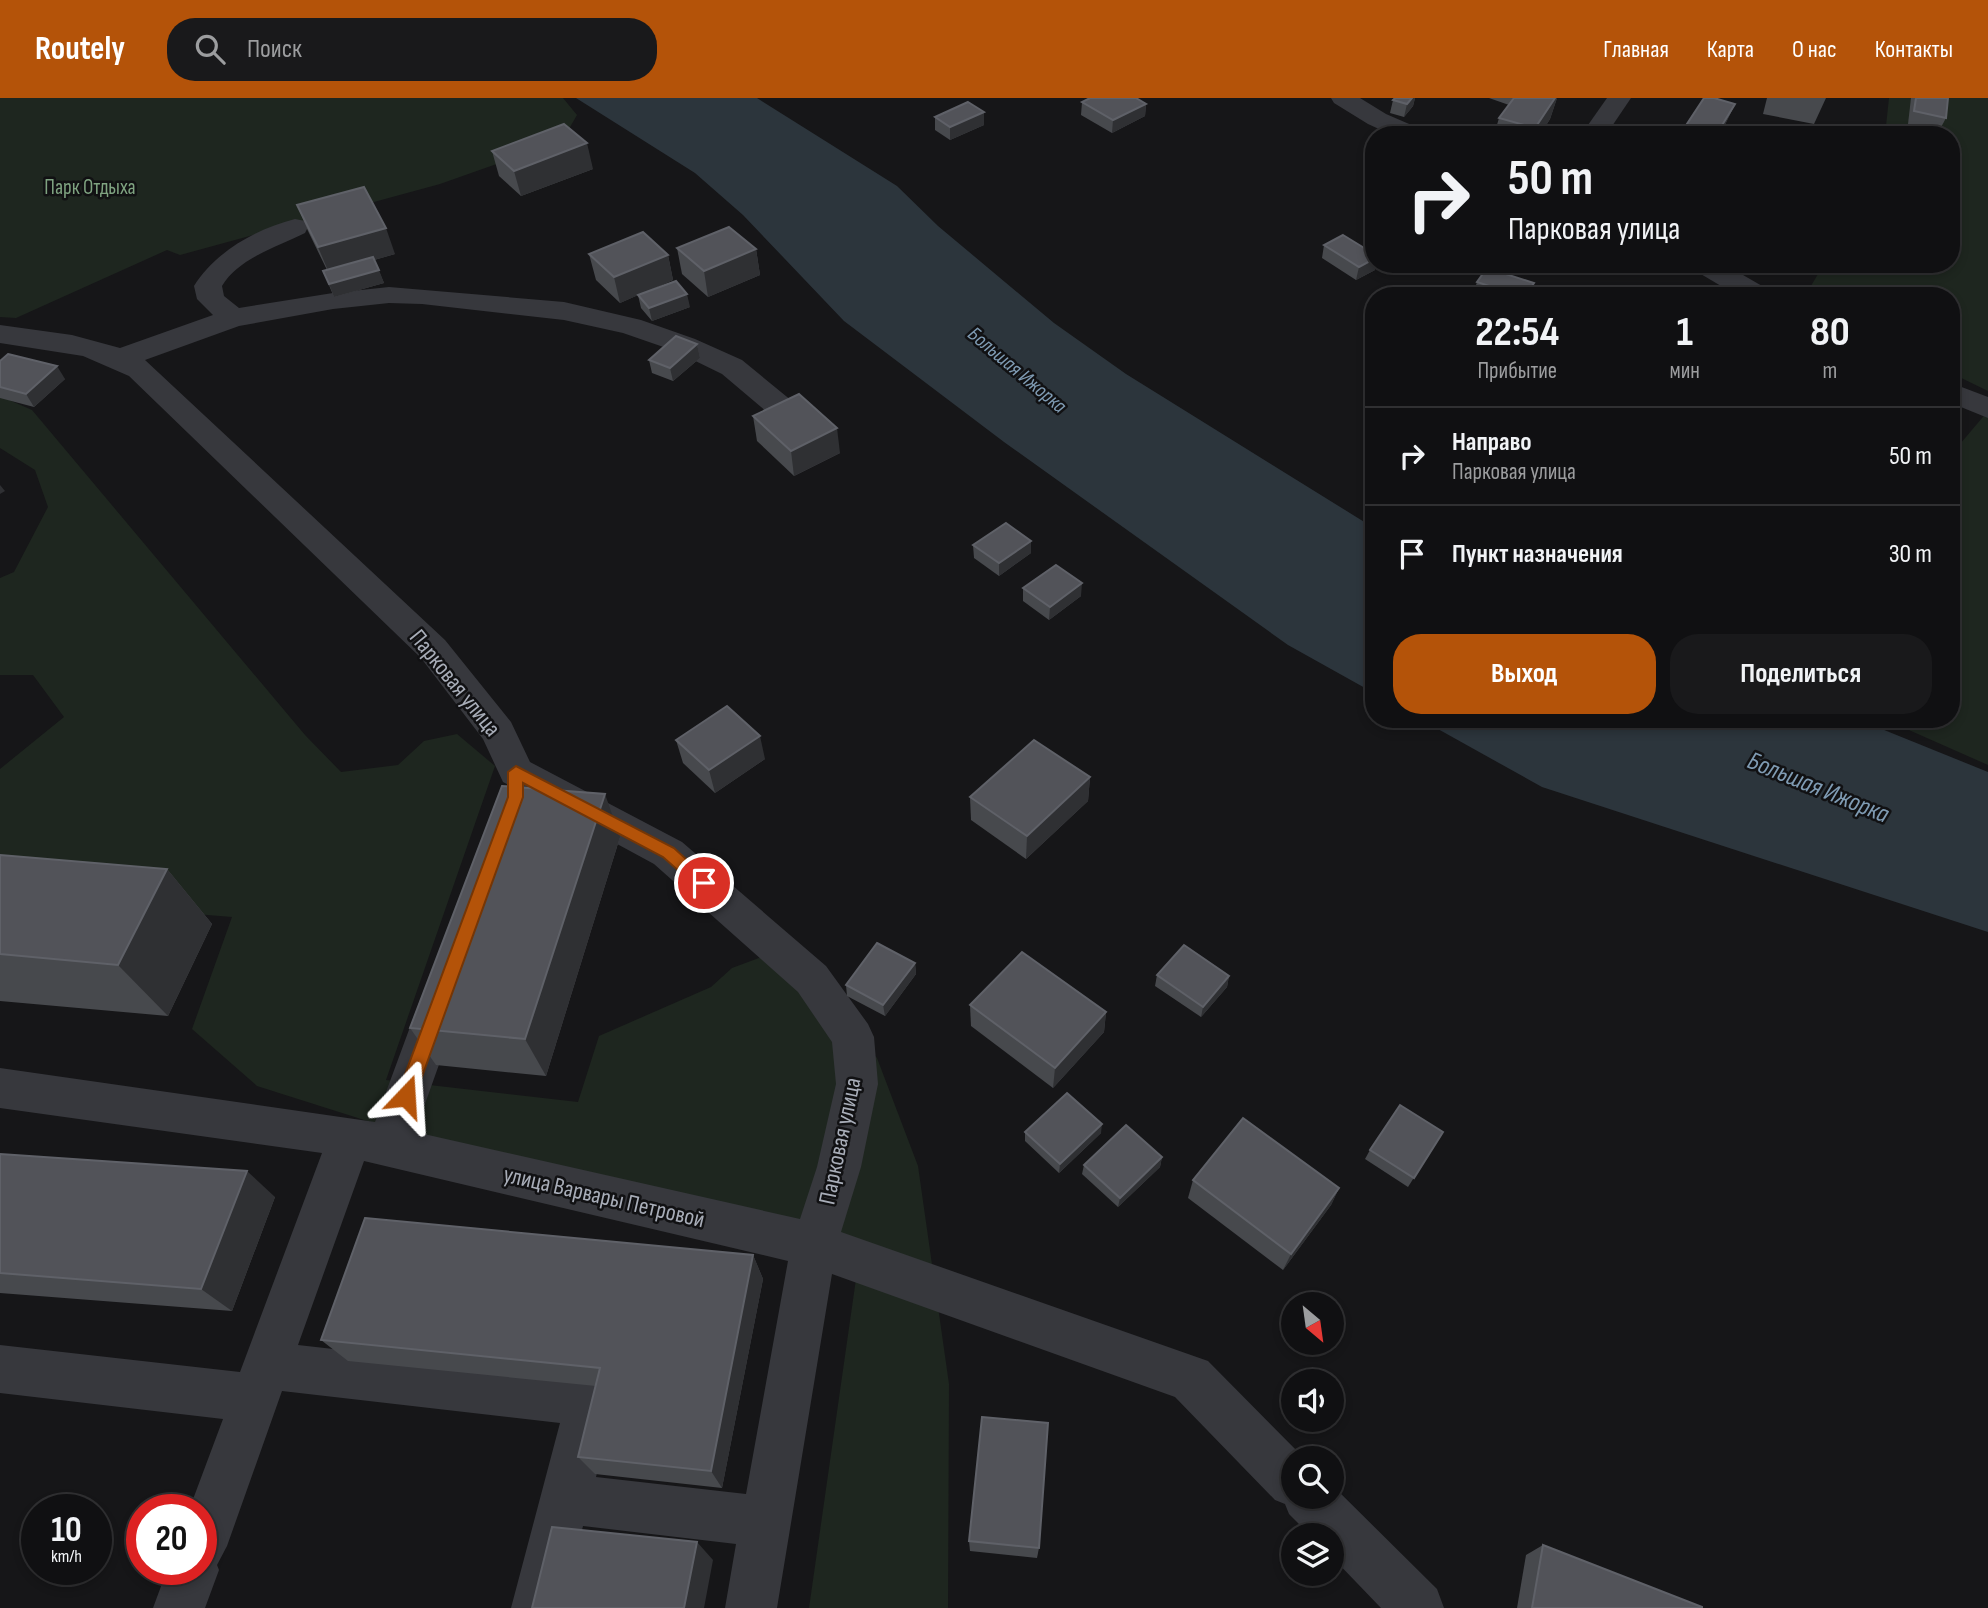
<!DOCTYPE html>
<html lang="ru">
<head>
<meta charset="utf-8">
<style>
  body { margin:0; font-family:"Sofia Sans Condensed",sans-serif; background:#19191b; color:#f1f3f6; height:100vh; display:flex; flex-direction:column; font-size:26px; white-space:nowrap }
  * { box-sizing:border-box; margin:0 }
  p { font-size:23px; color:#9c9d9f }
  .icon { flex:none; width:38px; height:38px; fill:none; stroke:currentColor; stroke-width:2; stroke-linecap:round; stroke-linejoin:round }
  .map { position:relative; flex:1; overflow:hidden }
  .details { position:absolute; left:1365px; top:189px; width:595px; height:441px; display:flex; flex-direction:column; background:#101012; border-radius:28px; box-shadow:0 4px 10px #0003,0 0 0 2px #303032 }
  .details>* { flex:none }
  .banner { position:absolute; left:1365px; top:28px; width:595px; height:147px; border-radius:28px; box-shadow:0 4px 10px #0003,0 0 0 2px #303032; background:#101012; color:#f1f3f6; overflow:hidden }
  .needle { width:46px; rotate:151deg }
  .buttons { position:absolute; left:1281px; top:1194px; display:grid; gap:14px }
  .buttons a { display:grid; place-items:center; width:63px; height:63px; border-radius:50%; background:#101012; box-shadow:0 4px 10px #0003,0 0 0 2px #303032; font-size:35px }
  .speed { position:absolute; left:21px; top:1396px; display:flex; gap:14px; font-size:35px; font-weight:700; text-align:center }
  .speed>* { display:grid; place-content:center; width:91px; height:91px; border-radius:50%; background:#101012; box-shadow:0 4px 10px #0003,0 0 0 2px #303032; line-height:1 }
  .speed small { font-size:18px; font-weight:400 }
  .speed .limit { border:10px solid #d22; background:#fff; color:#111 }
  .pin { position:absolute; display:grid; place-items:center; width:60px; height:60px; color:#fff; margin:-30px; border:4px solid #fff; border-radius:50%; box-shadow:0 2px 7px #0007 }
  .me { position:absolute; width:77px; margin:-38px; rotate:20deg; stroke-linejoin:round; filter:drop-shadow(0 0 5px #0008) }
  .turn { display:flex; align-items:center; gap:24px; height:147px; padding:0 28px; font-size:32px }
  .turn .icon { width:91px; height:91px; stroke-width:2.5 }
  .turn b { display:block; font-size:49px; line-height:60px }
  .eta { display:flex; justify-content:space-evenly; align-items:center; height:119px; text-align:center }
  .eta b { font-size:42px; font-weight:700; line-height:49px }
  .cta { display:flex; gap:14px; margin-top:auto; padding:14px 28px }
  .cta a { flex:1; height:80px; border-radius:28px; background:#b45309; color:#fff; font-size:28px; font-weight:700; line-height:80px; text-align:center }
  .cta a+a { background:#19191b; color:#f1f3f6 }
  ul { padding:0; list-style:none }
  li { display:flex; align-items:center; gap:21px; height:98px; padding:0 28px; border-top:2px solid #303032 }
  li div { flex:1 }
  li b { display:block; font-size:26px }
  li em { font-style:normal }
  header { display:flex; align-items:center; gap:42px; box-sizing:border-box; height:98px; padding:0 35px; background:#b45309; color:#fff }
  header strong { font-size:33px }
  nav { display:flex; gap:38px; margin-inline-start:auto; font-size:24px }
  .search { width:490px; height:63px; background:#19191b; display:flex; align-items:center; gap:18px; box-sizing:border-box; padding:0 24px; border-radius:28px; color:#9c9d9f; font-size:26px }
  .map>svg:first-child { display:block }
</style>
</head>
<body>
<header>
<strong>Routely</strong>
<div class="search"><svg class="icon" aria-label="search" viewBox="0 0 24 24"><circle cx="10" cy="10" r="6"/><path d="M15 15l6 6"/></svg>Поиск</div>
<nav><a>Главная</a><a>Карта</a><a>О нас</a><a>Контакты</a></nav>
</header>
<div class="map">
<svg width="1988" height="1510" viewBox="0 0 1988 1510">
  <rect width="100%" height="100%" fill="#161618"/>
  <g fill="#1e261f">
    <path d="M0 0H563L577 17 562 43 440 86 180 157 167 152 16 220 0 219Z"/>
    <path d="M1889 0H1988V293L1951 275V198H1805L1824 166H1951V37H1885Z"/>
    <path d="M0 298 32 312 305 637 341 674 398 667 424 643 457 636 495 668 386 982 578 1004 599 938 711 889 732 870 759 860 787 861 877 960 918 1068 949 1286 948 1510H809L861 1146 380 1027 257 988 192 931 232 819 0 800V671L64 619 33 577H0V480L14 474 48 409 35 372 0 350Z"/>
    <path d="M1988 313V667L1884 621H1951V352H1955Z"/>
  </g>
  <g fill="#2c353c">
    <path d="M576 0H757L897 88 938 128 1054 225 1126 276 1374 430V595L1288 547 1004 344 844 223 743 117 695 75Z"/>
    <path d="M1420 621H1857L1988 674V834L1542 689Z"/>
  </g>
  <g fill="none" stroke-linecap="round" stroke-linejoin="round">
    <g fill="#37383d" fill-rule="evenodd">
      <path d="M1331 0H1360L1386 16 1423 32 1426 37H1392L1368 26 1334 5Z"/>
      <path d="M1607 0H1631L1606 37H1581Z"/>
      <path d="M295 121 305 123 308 129 305 135C277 149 239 160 222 188L224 198 239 210 333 195 389 189 564 204 641 222 695 241 742 262 803 312 807 319 803 326 792 329 781 326 722 276 675 253 623 235 564 222 422 206 389 205 333 211 239 228 145 262 445 542 511 624 530 664 682 744 826 868 868 926 874 939 878 986 861 1069 841 1134 1208 1263 1304 1360H1293V1398H1332V1387L1437 1491 1444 1510H1381L1332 1459V1437H1310L1289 1416 1285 1406 1275 1402 1175 1299 832 1176 777 1510H725L736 1446 583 1428 563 1510H511L560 1325 282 1293 227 1448 217 1467 219 1472 205 1510H153L167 1472H201V1412H189L223 1321 0 1295V1247L240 1274 322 1055 0 1010V970L375 1024 420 902 426 889 441 884 456 889 462 902 415 1034 800 1121 817 1069 836 986 832 944 798 894 654 766 503 684 483 641 421 560 129 278 83 258 0 245V227L72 237 120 250 213 217 197 201 194 188C215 154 256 131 295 121ZM364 1063 788 1163 746 1396 596 1379 614 1304 607 1287 590 1280 298 1247Z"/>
      <path d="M1690 166H1724L1769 192 1773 198H1738L1694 172Z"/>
      <path d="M1951 285 1988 299V320L1951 305Z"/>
    </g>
  </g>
  <g fill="#47494d">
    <path d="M1395 0H1415L1413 8 1404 19 1390 15 1393 2Z"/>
    <path d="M1489 0H1557L1550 21 1540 37H1494L1499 20 1509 7Z"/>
    <path d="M1767 0H1826L1814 26 1763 16Z"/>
    <path d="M1911 0H1948L1946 20 1939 33 1908 26Z"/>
    <path d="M1082 4 1146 6 1145 18 1112 35 1081 17Z"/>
    <path d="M1735 6 1720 37H1681L1683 32Z"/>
    <path d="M935 19 984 27 950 42 935 32Z"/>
    <path d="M492 53 593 71 521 98 499 78Z"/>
    <path d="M297 107 395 156 374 162 384 185 334 199 323 173 327 172 308 133Z"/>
    <path d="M1324 147 1375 172 1356 182 1322 160Z"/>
    <path d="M677 150 756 151 760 177 708 199 682 176Z"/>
    <path d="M589 156 668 157 673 182 638 197 690 209 652 223 641 210 638 197 620 205 596 182Z"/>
    <path d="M1477 184 1534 185 1530 198H1474L1473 197Z"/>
    <path d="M697 246 700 260 673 283 652 275 649 262Z"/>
    <path d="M0 263 65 281 34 309 0 300Z"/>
    <path d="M753 318 840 355 794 378 757 343Z"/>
    <path d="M973 447 1031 455 999 478 974 460Z"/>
    <path d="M1023 490 1081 498 1049 522 1023 503Z"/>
    <path d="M676 642 765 661 715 695 683 665Z"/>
    <path d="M1090 679 1088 703 1026 761 971 722 970 699Z"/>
    <path d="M620 739 546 978 436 967 410 930Z"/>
    <path d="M0 757 167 771 212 826 168 918 0 903Z"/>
    <path d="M915 865 916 876 885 918 847 898 846 887Z"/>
    <path d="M1157 877 1229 878 1227 889 1201 919 1155 888Z"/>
    <path d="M970 907 1106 914 1104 934 1053 990 971 928Z"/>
    <path d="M1025 1034 1101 1035 1059 1075 1025 1043Z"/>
    <path d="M1443 1034 1408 1089 1365 1061 1370 1052Z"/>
    <path d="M0 1056 275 1099 232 1213 0 1195Z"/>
    <path d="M1162 1059 1160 1069 1118 1109 1082 1076 1084 1067Z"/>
    <path d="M1193 1082 1339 1090 1331 1107 1283 1172 1188 1100Z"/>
    <path d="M753 1157 763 1181 722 1390 595 1376 578 1359 596 1288 348 1263 321 1242Z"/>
    <path d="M969 1443 1039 1450 1037 1460 970 1453Z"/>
    <path d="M1543 1447 1702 1510H1517L1526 1457Z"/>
  </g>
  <g fill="#2f3033">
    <path d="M1412 0H1415L1413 8 1404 19 1407 6Z"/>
    <path d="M1555 0H1557L1550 21 1540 37H1533L1535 30Z"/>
    <path d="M1146 6 1145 18 1112 35 1113 22Z"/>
    <path d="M1735 6 1720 37H1716Z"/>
    <path d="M984 14V27L950 42V29Z"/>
    <path d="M587 45 593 71 521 98 514 73Z"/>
    <path d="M386 130 395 156 329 175 318 149Z"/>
    <path d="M756 151 760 177 708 199 704 173Z"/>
    <path d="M668 157 673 182 620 205 614 179Z"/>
    <path d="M1374 161V166H1376L1375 172 1356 182 1359 169Z"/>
    <path d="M379 172 384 185 334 199 329 186Z"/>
    <path d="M1534 185 1530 198H1525Z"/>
    <path d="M687 196 690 209 652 223 649 210Z"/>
    <path d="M697 246 700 260 673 283 670 270Z"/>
    <path d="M57 268 65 281 34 309 26 296Z"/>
    <path d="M837 330 840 355 794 378 791 353Z"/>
    <path d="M0 387 5 393 0 396Z"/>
    <path d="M1031 443V455L999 478V465Z"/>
    <path d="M1082 485 1081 498 1049 522 1050 509Z"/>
    <path d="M760 638 765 661 715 695 709 672Z"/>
    <path d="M1090 679 1088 703 1026 761 1027 738Z"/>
    <path d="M605 696 620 739 546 978 525 941Z"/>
    <path d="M167 771 212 826 168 918 118 867Z"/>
    <path d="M915 865 916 876 885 918 883 907Z"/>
    <path d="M1229 878 1227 889 1201 919 1203 909Z"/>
    <path d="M1106 914 1104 934 1053 990 1055 970Z"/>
    <path d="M1102 1026 1101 1035 1059 1075 1060 1066Z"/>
    <path d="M1162 1059 1160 1069 1118 1109 1120 1100Z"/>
    <path d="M247 1073 275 1099 232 1213 201 1191Z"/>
    <path d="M1339 1090 1331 1107 1283 1172 1291 1156Z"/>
    <path d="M753 1157 763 1181 722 1390 711 1373Z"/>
    <path d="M697 1444 713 1462 704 1510H684Z"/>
  </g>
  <g fill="#525359" stroke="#5f6168" stroke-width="2">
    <path d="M1090 0H1136L1146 6 1113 22 1082 4Z"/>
    <path d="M1395 0H1412L1407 6 1393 2Z"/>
    <path d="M1514 0H1555L1535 30 1499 20Z"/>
    <path d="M1704 0H1714L1735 6 1716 37H1699L1683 32Z"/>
    <path d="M1916 0H1948L1946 20 1914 13Z"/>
    <path d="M968 4 984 14 950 29 935 19Z"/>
    <path d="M564 26 587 45 514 73 492 53Z"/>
    <path d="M1746 30 1765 37H1738Z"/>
    <path d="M1407 31 1423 37H1400Z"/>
    <path d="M364 89 386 130 318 149 297 107Z"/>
    <path d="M729 129 756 151 704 173 677 150Z"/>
    <path d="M643 134 668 157 614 179 589 156Z"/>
    <path d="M1343 137 1374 156V161L1359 169 1324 147Z"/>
    <path d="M373 159 379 172 329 186 323 173Z"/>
    <path d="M1487 170 1534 185 1525 198H1519L1477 184Z"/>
    <path d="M676 183 687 196 649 210 638 197Z"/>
    <path d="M676 238 697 246 670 270 649 262Z"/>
    <path d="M8 256 57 268 26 296 0 289V263Z"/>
    <path d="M799 296 837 330 791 353 753 318Z"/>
    <path d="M1006 425 1031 443 999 465 973 447Z"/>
    <path d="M1056 467 1082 485 1050 509 1023 490Z"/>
    <path d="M727 608 760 638 709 672 676 642Z"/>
    <path d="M1034 642 1090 679 1027 738 970 699Z"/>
    <path d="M502 688 605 696 525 941 410 930Z"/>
    <path d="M0 757 167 771 118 867 0 856Z"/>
    <path d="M877 845 915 865 883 907 846 887Z"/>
    <path d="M1184 847 1229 878 1203 909 1157 877Z"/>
    <path d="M1022 854 1106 914 1055 970 970 907Z"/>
    <path d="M1067 995 1102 1026 1060 1066 1025 1034Z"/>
    <path d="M1400 1007 1443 1034 1414 1080 1370 1052Z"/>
    <path d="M1243 1020 1339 1090 1291 1156 1193 1082Z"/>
    <path d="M1126 1027 1162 1059 1120 1100 1084 1067Z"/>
    <path d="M0 1056 247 1073 201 1191 0 1175Z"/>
    <path d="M365 1120 753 1157 711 1373 578 1359 600 1270 321 1242Z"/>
    <path d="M982 1319 1048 1325 1039 1450 969 1443Z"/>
    <path d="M552 1429 697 1444 684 1510H532Z"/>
    <path d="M1543 1447 1702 1509V1510H1532Z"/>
  </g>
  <path fill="#b45309" stroke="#753606" stroke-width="2" d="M516 668 674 750 712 785 709 790H698L663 759 523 685V699L415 998 412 1004 406 1007 400 1004 397 998 508 699V674Z"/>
  <g text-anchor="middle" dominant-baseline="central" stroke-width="5" stroke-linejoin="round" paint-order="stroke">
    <g font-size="21" fill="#7fa381" stroke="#111113">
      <text x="90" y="89">Парк Отдыха</text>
    </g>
    <g font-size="21" font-style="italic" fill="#7f9bb3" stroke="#111113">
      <text transform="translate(1017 272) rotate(40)">Большая Ижорка</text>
    </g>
    <g font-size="24" fill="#a8adb8" stroke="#111113">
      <text transform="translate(455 585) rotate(51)">Парковая улица</text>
      <text transform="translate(840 1043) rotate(-78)">Парковая улица</text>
      <text transform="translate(604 1099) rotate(13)">улица Варвары Петровой</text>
    </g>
    <g font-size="26" font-style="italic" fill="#7f9bb3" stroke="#111113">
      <text transform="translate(1818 690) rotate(22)">Большая Ижорка</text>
    </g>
  </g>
</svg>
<div class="buttons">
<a><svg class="needle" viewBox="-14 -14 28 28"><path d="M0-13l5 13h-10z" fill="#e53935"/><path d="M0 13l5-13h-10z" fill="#9c9d9f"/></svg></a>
<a><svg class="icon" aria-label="sound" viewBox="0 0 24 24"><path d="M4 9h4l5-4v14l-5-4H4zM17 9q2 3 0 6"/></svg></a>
<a><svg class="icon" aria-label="search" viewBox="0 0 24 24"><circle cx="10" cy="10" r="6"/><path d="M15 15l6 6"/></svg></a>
<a><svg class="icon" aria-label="layers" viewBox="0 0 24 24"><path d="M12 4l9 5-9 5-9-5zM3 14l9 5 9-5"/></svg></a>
</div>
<div class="speed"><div>10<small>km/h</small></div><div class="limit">20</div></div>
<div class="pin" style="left:704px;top:785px;background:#d93025"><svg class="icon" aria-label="arrive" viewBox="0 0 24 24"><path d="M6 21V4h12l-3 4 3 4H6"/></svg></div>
<svg class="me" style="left:406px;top:998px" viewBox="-20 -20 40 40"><path d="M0-17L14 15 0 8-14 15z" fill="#b45309" stroke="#fff" stroke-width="4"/></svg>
<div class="banner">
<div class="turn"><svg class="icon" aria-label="right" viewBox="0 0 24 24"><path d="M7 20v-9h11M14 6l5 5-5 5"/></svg><div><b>50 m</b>Парковая улица</div></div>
</div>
<section class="details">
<div class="eta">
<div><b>22:54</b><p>Прибытие</p></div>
<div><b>1</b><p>мин</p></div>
<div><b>80</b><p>m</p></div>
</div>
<ul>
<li><svg class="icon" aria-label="right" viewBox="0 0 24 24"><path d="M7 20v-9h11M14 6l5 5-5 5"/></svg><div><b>Направо</b><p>Парковая улица</p></div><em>50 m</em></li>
<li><svg class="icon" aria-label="arrive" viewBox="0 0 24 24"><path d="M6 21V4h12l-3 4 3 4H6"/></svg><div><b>Пункт назначения</b></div><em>30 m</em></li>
</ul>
<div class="cta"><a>Выход</a><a>Поделиться</a></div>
</section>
</div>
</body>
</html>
